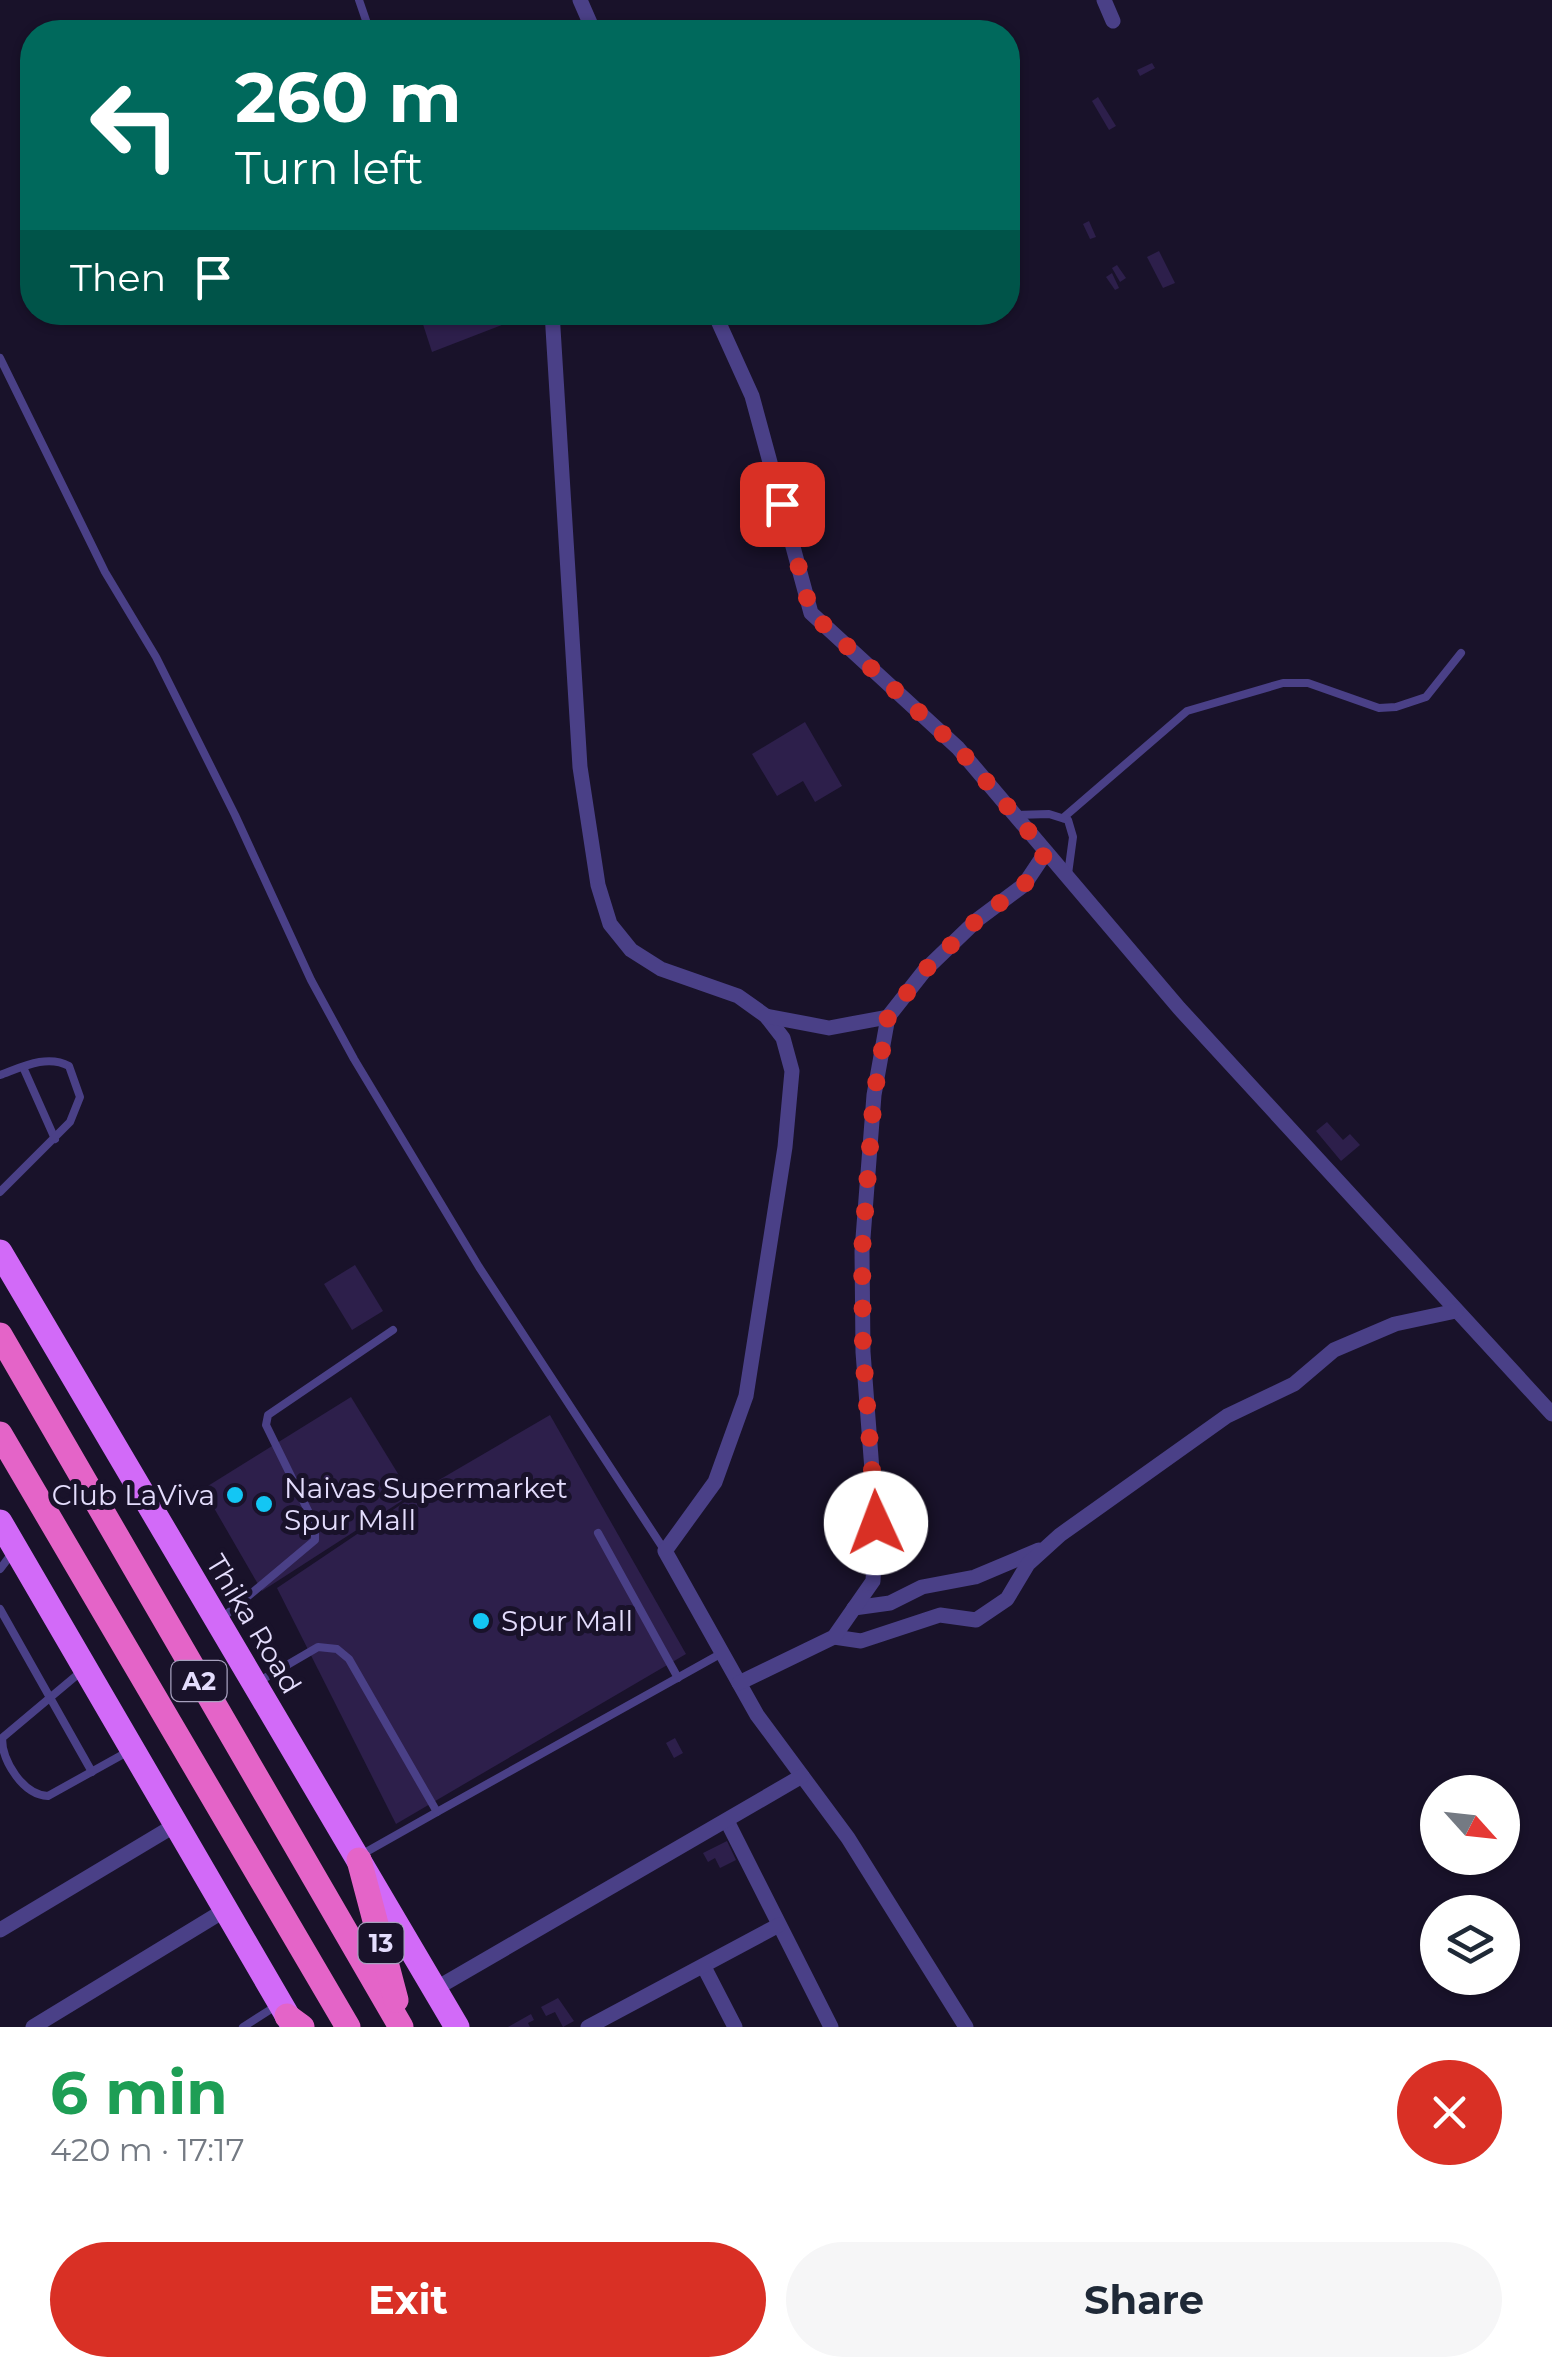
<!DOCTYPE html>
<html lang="en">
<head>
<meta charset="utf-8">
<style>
  body { margin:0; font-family:Montserrat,sans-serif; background:#f6f6f7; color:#1f2937; height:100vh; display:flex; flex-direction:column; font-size:38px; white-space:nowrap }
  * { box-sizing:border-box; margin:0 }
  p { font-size:32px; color:#747a83 }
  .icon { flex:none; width:55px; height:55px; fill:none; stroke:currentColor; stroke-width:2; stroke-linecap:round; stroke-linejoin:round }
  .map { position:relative; height:2027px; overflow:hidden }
  .details { display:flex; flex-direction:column; background:#fff; flex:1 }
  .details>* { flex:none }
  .guide { position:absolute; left:20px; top:20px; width:1000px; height:305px; border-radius:40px; box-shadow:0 2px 8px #0004; background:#00695c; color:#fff; overflow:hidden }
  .needle { width:65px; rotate:117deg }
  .tools { position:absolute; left:1420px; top:1775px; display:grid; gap:20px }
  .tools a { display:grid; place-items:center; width:100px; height:100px; border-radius:50%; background:#fff; box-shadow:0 2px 8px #0004; font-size:50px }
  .pin { position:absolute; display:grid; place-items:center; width:85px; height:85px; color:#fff; margin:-42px; border-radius:20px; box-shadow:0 5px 15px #0006 }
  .me { position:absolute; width:110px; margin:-55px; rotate:358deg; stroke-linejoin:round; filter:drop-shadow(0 0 8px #0008) }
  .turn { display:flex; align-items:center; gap:35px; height:210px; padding:0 50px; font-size:45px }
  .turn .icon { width:130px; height:130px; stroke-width:2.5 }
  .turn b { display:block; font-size:70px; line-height:85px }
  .then { display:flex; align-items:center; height:95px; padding:0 50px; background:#0003; gap:20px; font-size:38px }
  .round { display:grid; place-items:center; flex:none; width:105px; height:105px; border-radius:52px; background:#f6f6f7 }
  .headline { display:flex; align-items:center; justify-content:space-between; height:170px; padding:0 50px }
  h1 { font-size:60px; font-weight:700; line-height:75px; color:#1e9e55 }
  .primary-button { display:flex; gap:20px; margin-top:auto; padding:20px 50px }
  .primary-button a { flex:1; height:115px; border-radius:60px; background:#d93025; color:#fff; font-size:40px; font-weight:700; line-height:115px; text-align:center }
  .primary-button a+a { background:#f6f6f7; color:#1f2937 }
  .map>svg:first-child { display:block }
</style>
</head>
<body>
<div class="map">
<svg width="1552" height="2027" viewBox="0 0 1552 2027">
  <rect width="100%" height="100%" fill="#19122a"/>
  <g fill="#2d1f4b">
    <path d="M1152 63 1155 68 1140 76 1137 70Z"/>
    <path d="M1098 97 1116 126 1109 130 1092 101Z"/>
    <path d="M1089 221 1096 237 1090 239 1083 224Z"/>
    <path d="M1159 251 1175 283 1163 288 1147 257Z"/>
    <path d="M1117 265 1126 278 1120 282 1112 268Z"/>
    <path d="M1112 273 1119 288 1115 290 1106 277Z"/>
    <path d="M419 312H505L507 323 432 352Z"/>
    <path d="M805 722 842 786 815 802 803 781 777 796 752 754Z"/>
    <path d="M1327 1122 1343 1140 1350 1134 1360 1145 1341 1161 1316 1131Z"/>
    <path d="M355 1265 383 1311 352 1330 324 1284Z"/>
    <path d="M351 1397 411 1495 262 1591 203 1489Z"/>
    <path d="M550 1415 686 1654 396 1824 277 1588 427 1487Z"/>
    <path d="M675 1738 683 1753 674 1758 666 1743Z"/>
    <path d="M727 1841 736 1860 720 1868 715 1858 708 1862 703 1853Z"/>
    <path d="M558 1998 574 2021 563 2027 555 2012 546 2016 541 2007Z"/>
    <path d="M531 2014 534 2020 528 2023 530 2027H508Z"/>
  </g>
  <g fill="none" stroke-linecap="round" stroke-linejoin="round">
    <g stroke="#4a4087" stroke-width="8">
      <path d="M359 0 370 32"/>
      <path d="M0 358 105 572 156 657 235 815 311 980 354 1059 479 1267 665 1551"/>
      <path d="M1015 815 1049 814 1068 820 1073 837 1068 874"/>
      <path d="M1063 818 1187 711 1283 683H1308L1379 708 1396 707 1426 697 1461 653"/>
      <path d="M23 1067 55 1139"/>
      <path d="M0 1075C22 1067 47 1054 69 1066L80 1097 70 1122 0 1192"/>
      <path d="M598 1533 678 1678"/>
      <path d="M0 1569 13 1552"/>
      <path d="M0 1609 92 1772"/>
      <path d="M221 1619 315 1540V1525L266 1425 268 1415 393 1330"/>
      <path d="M83 1670 2 1738C2 1761 23 1795 48 1796L129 1751"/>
      <path d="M258 1682 318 1647 337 1649 349 1659 437 1812 359 1856"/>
      <path d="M437 1812 722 1653"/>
      <path d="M243 2027 276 2006"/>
    </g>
    <g stroke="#4a4087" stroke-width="15">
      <path d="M580 0 594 32"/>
      <path d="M1104 0 1113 21"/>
      <path d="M552 312 580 767 598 885 610 924 631 950 661 969 738 996 766 1016 783 1038 792 1071 785 1147 746 1396 715 1482 665 1551 757 1715 848 1838 966 2027"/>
      <path d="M714 312 752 396 811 613 958 748 1179 1008 1552 1414"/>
      <path d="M766 1016 829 1028 888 1017"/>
      <path d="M854 1608 890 1603 922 1587 975 1577 1039 1550"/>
      <path d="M834 1637 861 1641 940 1615 976 1620 1007 1599 1028 1564 1060 1535 1227 1416 1294 1384 1334 1350 1395 1324 1456 1311"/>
      <path d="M739 1683 834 1637 873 1581 876 1523 863 1352 862 1251 874 1095 888 1017 925 970 977 920 1024 885 1046 852"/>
      <path d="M727 1821 831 2027"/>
      <path d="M0 1930 177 1824"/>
      <path d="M704 1967 735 2027"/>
      <path d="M435 1989 802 1776"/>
      <path d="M33 2027 225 1910"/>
      <path d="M588 2027 779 1925"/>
    </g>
    <g stroke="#d26af8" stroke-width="25">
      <path d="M0 1252 457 2027"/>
      <path d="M0 1522 294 2027"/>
    </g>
    <g stroke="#e464c8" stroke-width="25">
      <path d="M0 1335 401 2027"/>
      <path d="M0 1434 348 2027"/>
      <path d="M359 1860 396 2000"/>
      <path d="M287 2016 302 2027"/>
    </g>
  </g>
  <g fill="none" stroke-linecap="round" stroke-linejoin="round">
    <path stroke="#d93025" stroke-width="18" stroke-dasharray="0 32.4" d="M782 504 811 613 958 748 1046 852 1024 885 977 920 925 970 888 1017 874 1095 862 1251 863 1352 876 1523"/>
  </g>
  <g fill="#13c6f4" stroke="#19122a" stroke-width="4">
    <circle cx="235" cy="1495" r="10"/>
    <circle cx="264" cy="1504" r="10"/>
    <circle cx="481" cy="1621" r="10"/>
  </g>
  <g text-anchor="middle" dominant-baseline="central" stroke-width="10" stroke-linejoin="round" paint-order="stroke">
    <g fill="#19122a" stroke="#a7a0be" stroke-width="2.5">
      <rect x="171.5" y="1661" width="55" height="40" rx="8"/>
      <rect x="358.5" y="1923" width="45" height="40" rx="8"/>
    </g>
    <g font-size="25" font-weight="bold" fill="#e4ddfd">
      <text x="199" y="1681">A2</text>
      <text x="381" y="1943">13</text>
    </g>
    <g font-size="28" fill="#e4ddfd" stroke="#19122a" text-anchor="start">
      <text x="284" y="1488">Naivas Supermarket<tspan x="284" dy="32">Spur Mall</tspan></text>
      <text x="215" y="1495" text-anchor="end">Club LaViva</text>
      <text x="501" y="1621">Spur Mall</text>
    </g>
    <g font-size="28" fill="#e4ddfd" stroke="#19122a">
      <text transform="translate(254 1624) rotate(59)">Thika Road</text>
    </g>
  </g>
</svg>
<div class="tools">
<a><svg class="needle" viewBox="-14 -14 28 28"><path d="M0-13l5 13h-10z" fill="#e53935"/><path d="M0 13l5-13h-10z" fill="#747a83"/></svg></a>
<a><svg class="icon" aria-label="layers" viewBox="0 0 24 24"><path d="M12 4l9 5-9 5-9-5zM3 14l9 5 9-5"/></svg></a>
</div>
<div class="pin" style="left:782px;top:504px;background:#d93025"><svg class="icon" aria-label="arrive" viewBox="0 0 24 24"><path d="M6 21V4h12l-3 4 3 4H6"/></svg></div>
<svg class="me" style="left:876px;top:1523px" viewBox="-20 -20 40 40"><circle r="19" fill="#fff"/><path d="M0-13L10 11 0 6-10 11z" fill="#d93025"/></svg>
<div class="guide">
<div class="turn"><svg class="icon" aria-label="left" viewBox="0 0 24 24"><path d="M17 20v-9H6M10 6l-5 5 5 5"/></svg><div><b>260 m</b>Turn left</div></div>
<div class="then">Then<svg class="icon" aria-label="arrive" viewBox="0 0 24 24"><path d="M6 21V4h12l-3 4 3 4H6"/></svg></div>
</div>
</div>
<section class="details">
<div class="headline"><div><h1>6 min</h1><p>420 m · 17:17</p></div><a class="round" style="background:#d93025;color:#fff"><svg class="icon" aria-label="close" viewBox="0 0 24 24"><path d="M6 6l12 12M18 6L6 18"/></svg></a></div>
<div class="primary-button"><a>Exit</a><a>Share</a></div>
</section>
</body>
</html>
